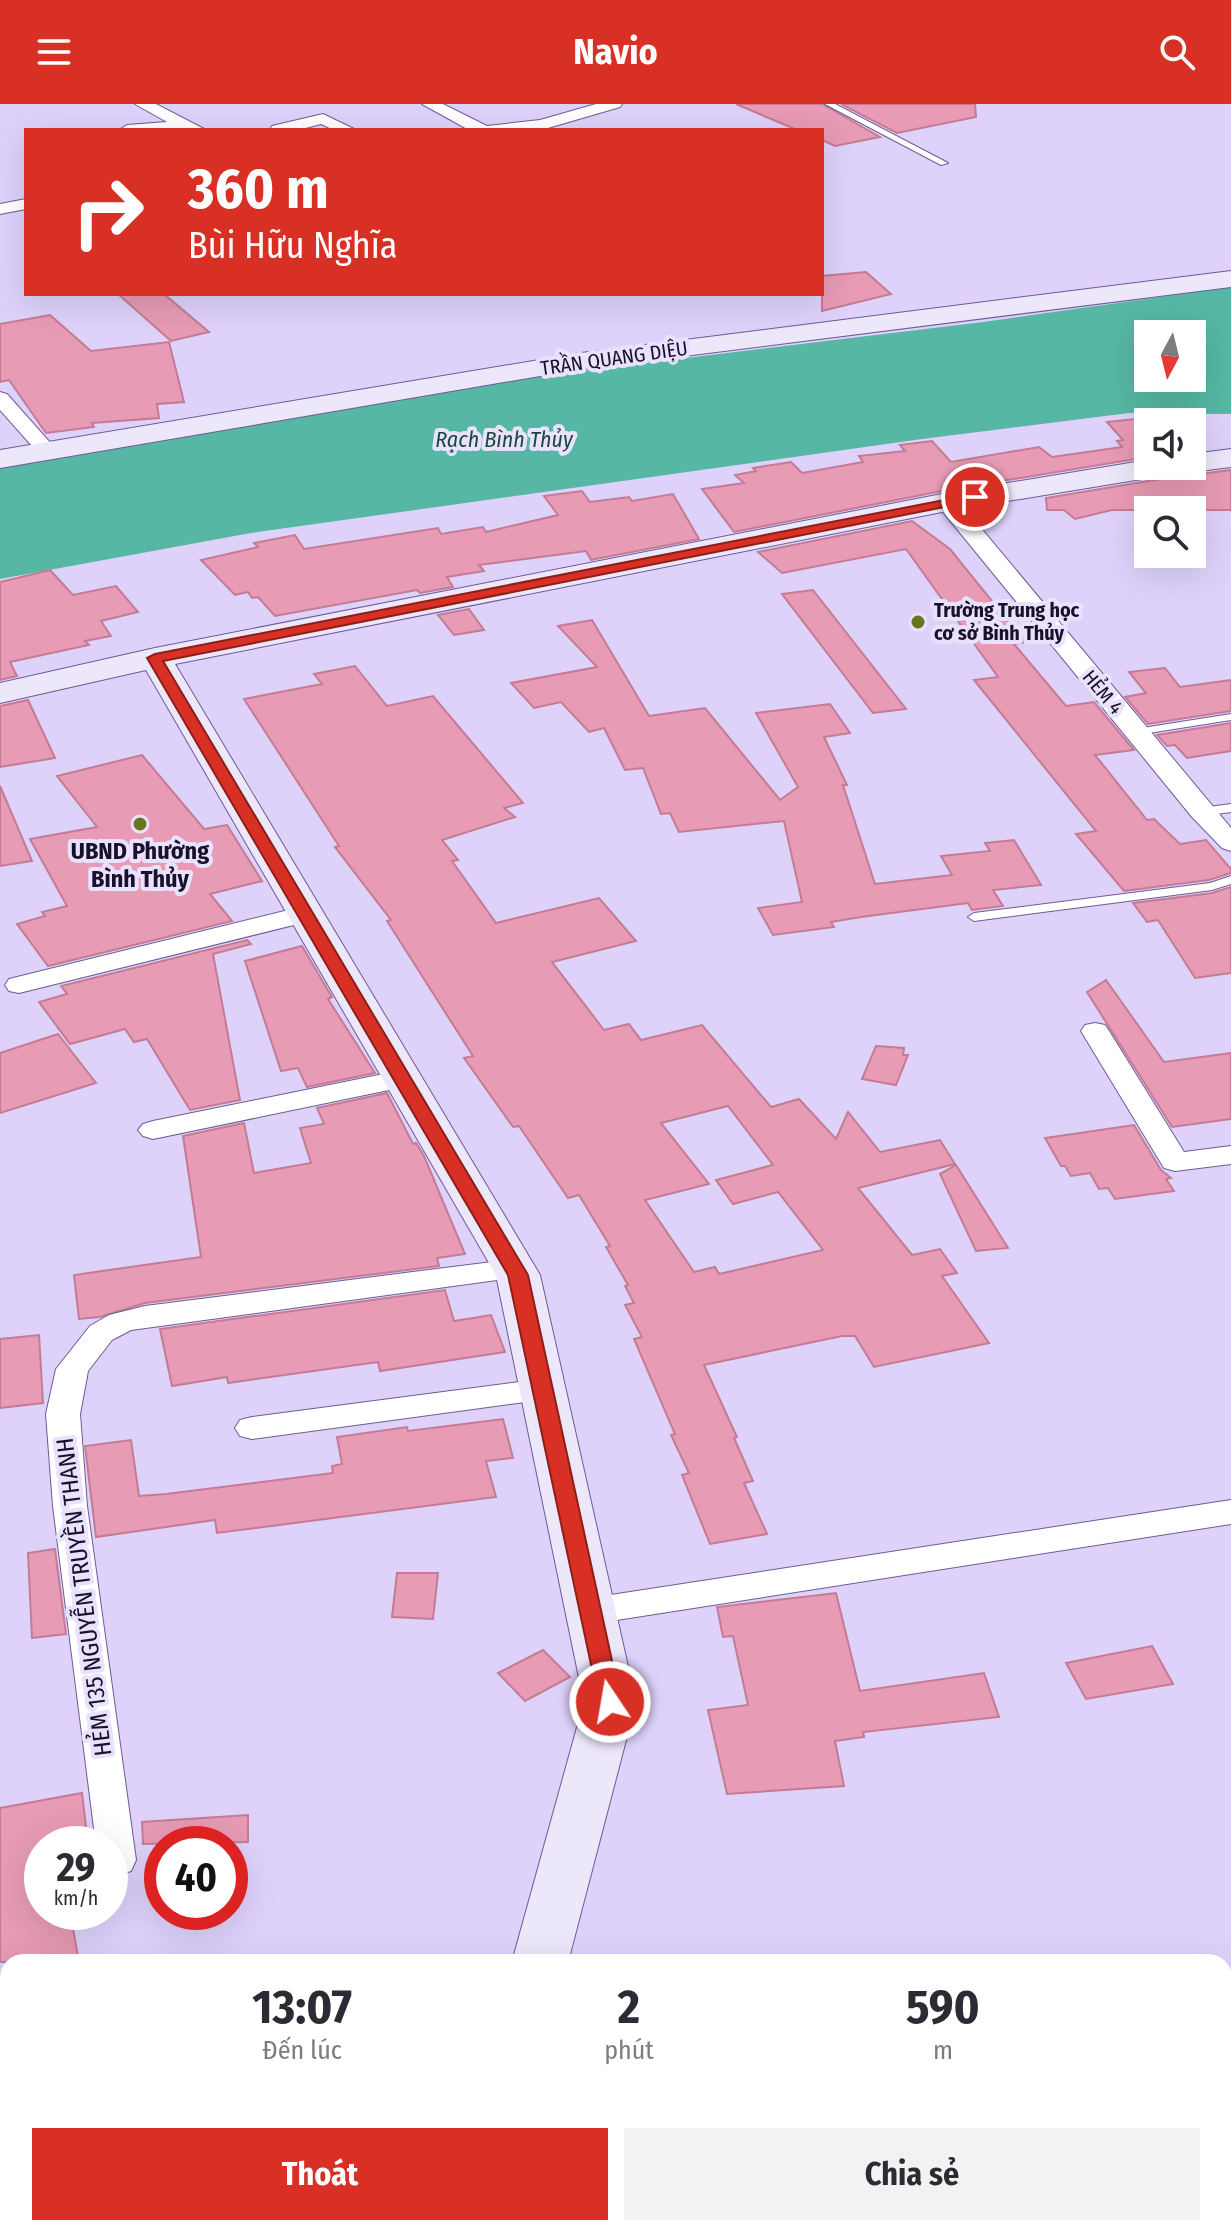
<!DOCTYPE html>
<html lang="vi">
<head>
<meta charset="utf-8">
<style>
  body { margin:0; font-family:"Fira Sans Condensed",sans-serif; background:#f2f2f3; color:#2b2b33; height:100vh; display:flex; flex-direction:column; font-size:30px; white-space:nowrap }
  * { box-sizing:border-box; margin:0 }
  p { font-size:26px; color:#7c7c81 }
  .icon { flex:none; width:44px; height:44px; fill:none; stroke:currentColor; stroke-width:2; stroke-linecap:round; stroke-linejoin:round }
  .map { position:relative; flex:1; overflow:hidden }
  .details { position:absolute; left:0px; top:1850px; width:1232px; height:282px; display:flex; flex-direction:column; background:#fff; border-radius:24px 24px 0 0; box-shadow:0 8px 32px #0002 }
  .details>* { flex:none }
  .top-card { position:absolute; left:24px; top:24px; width:800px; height:168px; border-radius:0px; box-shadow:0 8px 32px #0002; background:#d93025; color:#fff; overflow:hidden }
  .needle { width:52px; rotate:187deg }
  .buttons { position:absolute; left:1134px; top:216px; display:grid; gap:16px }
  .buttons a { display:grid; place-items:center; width:72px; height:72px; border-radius:0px; background:#fff; box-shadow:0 8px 32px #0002; font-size:40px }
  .speed { position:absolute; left:24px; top:1722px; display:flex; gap:16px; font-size:40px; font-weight:700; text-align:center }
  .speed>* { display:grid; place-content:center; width:104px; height:104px; border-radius:50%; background:#fff; box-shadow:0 8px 32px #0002; line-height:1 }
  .speed small { font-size:20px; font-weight:400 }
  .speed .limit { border:12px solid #d22; background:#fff; color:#111 }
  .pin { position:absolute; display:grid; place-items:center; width:68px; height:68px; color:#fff; margin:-34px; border:4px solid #fff; border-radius:50%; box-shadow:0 2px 8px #0007 }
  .me { position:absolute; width:88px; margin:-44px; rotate:348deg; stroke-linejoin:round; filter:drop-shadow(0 0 6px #0008) }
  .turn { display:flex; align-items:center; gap:28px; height:168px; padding:0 32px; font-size:36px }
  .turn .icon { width:104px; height:104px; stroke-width:2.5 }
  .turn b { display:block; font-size:56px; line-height:68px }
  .eta { display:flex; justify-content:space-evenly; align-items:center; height:136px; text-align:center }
  .eta b { font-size:48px; font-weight:700; line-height:56px }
  .primary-button { display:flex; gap:16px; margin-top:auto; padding:16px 32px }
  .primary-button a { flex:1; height:92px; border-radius:0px; background:#d93025; color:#fff; font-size:32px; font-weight:700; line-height:92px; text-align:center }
  .primary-button a+a { background:#f2f2f3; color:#2b2b33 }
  header { display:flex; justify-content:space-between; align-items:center; height:104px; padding:0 32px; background:#d93025; color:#fff; font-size:36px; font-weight:700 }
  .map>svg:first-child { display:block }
</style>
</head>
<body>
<header><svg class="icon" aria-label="menu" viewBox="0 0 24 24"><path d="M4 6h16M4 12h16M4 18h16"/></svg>Navio<svg class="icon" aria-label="search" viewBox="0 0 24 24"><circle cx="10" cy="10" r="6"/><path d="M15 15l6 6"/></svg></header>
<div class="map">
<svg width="1231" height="2131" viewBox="0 0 1231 2131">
  <rect width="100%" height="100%" fill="#ded2fb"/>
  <path fill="#56b8a4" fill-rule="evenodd" d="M1231 183V310L1129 309 922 335 251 429 0 475V359L487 278 983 218ZM1148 230H1192V274H1148Z"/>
  <g fill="#e79bb4" stroke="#c47b94" stroke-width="2" fill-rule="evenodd">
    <path d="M736 0H822L880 33 835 42 822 36V26H797Z"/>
    <path d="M841 0H975L976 13 897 29Z"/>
    <path d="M866 168 891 190 822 207V172Z"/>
    <path d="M118 190H164L209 228 171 237Z"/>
    <path d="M50 211 91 247 169 238 184 298 157 300 159 314 92 319 94 323 46 329 9 276 0 278V220Z"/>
    <path d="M1164 312 1170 318H1148V353L947 386 734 428 702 385 744 379 735 371 756 367 753 364 791 358 802 369 863 358 859 352 905 347 900 341 932 337 951 358 1039 343 1052 353 1122 343 1117 337 1123 336 1107 318Z"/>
    <path d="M1231 366V406H1112L1075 415 1064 406H1047L1046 394 1166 374 1181 367 1192 371Z"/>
    <path d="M582 387 590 398 629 393 632 397 673 390 699 435 591 456 586 447 479 461 484 467 447 473 453 483 420 489 417 486 275 512 258 493 252 494 248 488 235 491 201 456 258 443 254 439 295 431 304 445 438 424 441 430 483 423 486 428 558 411 544 392Z"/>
    <path d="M912 417 950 445 1025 538 1014 540 1066 602 1094 598 1134 646 1095 651 1147 716 1154 715 1180 740 1206 736 1231 765V769L1209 776 1124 787 1076 730 1096 727 974 576 998 573 906 445 782 469 758 448Z"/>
    <path d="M50 466 73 491 116 482 138 508 101 517 111 532 85 537 89 541 10 558 17 572 0 576V478Z"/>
    <path d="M813 486 906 605 873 609 782 490Z"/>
    <path d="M469 505 484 526 454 531 438 511Z"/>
    <path d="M592 516 649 612 705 604 780 696 798 683 756 609 830 600 850 629 824 633 847 681H843L875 780 952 771 941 752 990 747 985 739 1014 736 1041 781 993 786 1003 802 972 806 968 799 861 813 831 818 834 823 773 831 758 804 802 798 784 717 679 728 670 709 661 710 643 664 625 666 604 624 589 628 561 598 534 604 511 579 597 563 558 522Z"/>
    <path d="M355 562 387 602 433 592 523 699 504 704 515 713 442 736 458 756 452 757 496 819 599 794 636 837 552 858 604 926 629 920 641 936 702 921 771 1003 799 995 836 1035 848 1008 880 1048 940 1036 955 1060 858 1084 912 1151 940 1145 957 1169 942 1172 989 1239 874 1263 855 1232H842L704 1261 737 1333 734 1334 753 1377 744 1379 767 1430 710 1440 682 1371 689 1369 671 1331 675 1330 634 1235 642 1233 625 1201 634 1199 625 1182 628 1181 606 1143 610 1142 579 1091 568 1094 519 1022 513 1023 464 954 473 952 387 817 391 816 335 743 339 742 244 595 322 580 314 570ZM728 1002 773 1061 716 1076 733 1100 778 1088 823 1146 719 1170 715 1163 694 1168 645 1096 709 1080 661 1019Z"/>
    <path d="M1165 564 1180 583 1231 576V607L1148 620 1125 593 1146 589 1129 568Z"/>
    <path d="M28 596 55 654 0 663V602Z"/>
    <path d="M1231 619V647L1187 654 1175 641 1167 642 1157 631Z"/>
    <path d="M142 651 204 725 227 721 262 777 210 790 232 817 48 862 17 820 45 812 42 808 67 802 30 735 97 723 57 672Z"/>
    <path d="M0 682 32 757 0 762Z"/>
    <path d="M1231 783V869L1195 874 1158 816 1147 818 1133 799 1212 789Z"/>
    <path d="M247 836 251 840 213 850 240 996 190 1006 147 935 134 938 125 925 70 940 39 898 67 890 61 882Z"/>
    <path d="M302 842 332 893 328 895 375 969 307 983 298 964 281 967 245 857Z"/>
    <path d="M1106 876 1164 958 1231 949V1015L1172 1023 1087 888Z"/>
    <path d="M58 930 96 979 0 1009V949Z"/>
    <path d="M876 942 904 944 903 951H908L896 981 862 975Z"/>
    <path d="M387 989 413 1040 416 1039 424 1052 465 1150 437 1154 439 1162 145 1199 100 1213 79 1215 74 1171 201 1153 183 1032 244 1019 254 1069 311 1059 300 1024 324 1020 317 1004Z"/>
    <path d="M1134 1021 1161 1066 1171 1074 1166 1075 1174 1087 1115 1095 1108 1084 1099 1085 1090 1069 1071 1072 1065 1062H1061L1045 1034Z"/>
    <path d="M956 1061 1008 1144 976 1147 940 1070Z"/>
    <path d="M445 1186 454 1217 491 1211 505 1248 380 1267 378 1258 228 1279 227 1273 172 1282 160 1225Z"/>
    <path d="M39 1231 43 1299 0 1304V1235Z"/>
    <path d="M503 1315 513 1354 486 1357 496 1393 217 1429 215 1416 96 1433 85 1342 131 1336 139 1392 166 1390 333 1369 332 1362 342 1360 337 1333 407 1323 408 1327Z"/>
    <path d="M55 1445 66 1530 32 1534 28 1449Z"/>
    <path d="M397 1469H438L433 1515 392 1513Z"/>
    <path d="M836 1489 860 1587 984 1569 999 1613 863 1628 864 1633 835 1637 844 1682 727 1690 708 1606 748 1601 733 1532 723 1533 717 1503Z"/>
    <path d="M1152 1542 1173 1580 1086 1595 1066 1559Z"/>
    <path d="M543 1546 570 1573 525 1597 498 1569Z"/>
    <path d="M82 1689 87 1731 42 1739V1808H70L79 1858H0V1704Z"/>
    <path d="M248 1711V1738L143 1740 142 1718Z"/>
  </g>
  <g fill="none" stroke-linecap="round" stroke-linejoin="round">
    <g stroke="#6e5a97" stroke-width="2">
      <g id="lane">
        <path d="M825 0H835L948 59 941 61Z"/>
        <path d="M1231 610V616L1136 631 1130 628 1136 625Z"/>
        <path d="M1231 700V708L1201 712 1195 708 1201 704Z"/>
        <path d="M1231 772V780L1212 786 974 817 968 813 974 809 1210 779Z"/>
      </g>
    </g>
    <g stroke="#6e5a97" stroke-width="2">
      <g id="street">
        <path d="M135 0H156L206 26H119L127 21 167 18Z"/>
        <path d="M422 0H443L487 22 540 16 596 0H622L620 3 541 26H469Z"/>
        <path d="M323 10 356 26H334L321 20 298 26H270L272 22Z"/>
        <path d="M26 95V105L0 110V100Z"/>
        <path d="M0 288 7 290 54 343 57 347 54 351H40L0 306Z"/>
        <path d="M947 392 955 393 1231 724V747L1222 744 1192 713 939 403 936 398Z"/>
        <path d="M305 802 314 804 318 810 314 816 19 889 9 887 5 881 9 875Z"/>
        <path d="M1095 919 1105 921 1109 927 1184 1048 1231 1042V1060L1175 1067 1164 1064 1081 927 1085 921Z"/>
        <path d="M403 966 413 969 417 975 413 981 153 1035 143 1032 138 1026 143 1020 153 1017Z"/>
        <path d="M515 1155 526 1158 531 1165 526 1172 131 1226 112 1236 88 1267 80 1310 87 1402 136 1756 131 1767 117 1771 110 1769V1740H96L53 1402 46 1310 56 1265 90 1222 109 1211 145 1202Z"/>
        <path d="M543 1275 555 1278 559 1286 555 1294 252 1335 240 1332 235 1324 240 1316 252 1313Z"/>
        <path d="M1231 1396V1420L591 1520 578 1516 573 1507 578 1498 591 1494Z"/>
      </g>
    </g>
    <g stroke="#6e5a97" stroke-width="2">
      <g id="secondary">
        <path d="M1231 167V183L581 265 0 364V346L581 249Z"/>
        <path d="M1231 345V363L1192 368 1180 363 1176 368 1166 371 947 407 175 560 540 1171 636 1598 568 1858H512L584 1598 496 1171 146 566 0 599V579L155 544 947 389 1148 356V362H1192V350Z"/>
        <path d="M438 2124H500L498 2131H436Z"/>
      </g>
    </g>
    <use href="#lane" fill="#fff" fill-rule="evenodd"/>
    <use href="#street" fill="#fff" fill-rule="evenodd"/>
    <use href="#secondary" fill="#ede7fa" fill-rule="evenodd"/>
  </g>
  <path fill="#d93025" stroke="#8d1f18" stroke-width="2" d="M975 390 982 393 980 396 163 557 528 1171 621 1598 618 1604 610 1606 602 1604 599 1598 508 1171 147 554 155 550Z"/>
  <g fill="#677420" stroke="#e9e2fe" stroke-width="3">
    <circle cx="918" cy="518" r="8"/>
    <circle cx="140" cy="720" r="8"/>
  </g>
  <g text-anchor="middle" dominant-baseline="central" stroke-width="8" stroke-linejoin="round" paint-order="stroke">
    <g font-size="20" fill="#191029" stroke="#e9e2fe">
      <text transform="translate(614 254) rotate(-8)">TRẦN QUANG DIỆU</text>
      <text transform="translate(1103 588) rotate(50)">HẺM 4</text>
    </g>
    <g font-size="20" font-weight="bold" fill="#191029" stroke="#e9e2fe" text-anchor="start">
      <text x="934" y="506">Trường Trung học<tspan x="934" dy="23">cơ sở Bình Thủy</tspan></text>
    </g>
    <g font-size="22" font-style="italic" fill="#1b463e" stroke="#e9e2fe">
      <text x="504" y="335">Rạch Bình Thủy</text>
    </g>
    <g font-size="24" font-weight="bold" fill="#191029" stroke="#e9e2fe">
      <text x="140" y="747">UBND Phường<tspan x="140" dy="28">Bình Thủy</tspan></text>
    </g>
    <g font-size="24" fill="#191029" stroke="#e9e2fe">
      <text transform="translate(84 1493) rotate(-97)">HẺM 135 NGUYỄN TRUYỀN THANH</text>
    </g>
  </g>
</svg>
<div class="buttons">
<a><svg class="needle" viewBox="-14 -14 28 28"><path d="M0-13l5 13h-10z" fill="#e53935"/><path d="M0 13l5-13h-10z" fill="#7c7c81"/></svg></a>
<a><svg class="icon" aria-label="sound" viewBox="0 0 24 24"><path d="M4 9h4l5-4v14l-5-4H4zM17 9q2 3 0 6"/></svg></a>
<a><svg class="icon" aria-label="search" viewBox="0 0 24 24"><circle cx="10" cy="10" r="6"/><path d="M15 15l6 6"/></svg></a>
</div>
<div class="speed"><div>29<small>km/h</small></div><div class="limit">40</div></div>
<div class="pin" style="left:975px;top:393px;background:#d93025"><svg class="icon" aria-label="arrive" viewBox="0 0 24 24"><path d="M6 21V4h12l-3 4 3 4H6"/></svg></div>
<svg class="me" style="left:610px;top:1598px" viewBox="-20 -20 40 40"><circle r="17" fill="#d93025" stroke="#fff" stroke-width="3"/><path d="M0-11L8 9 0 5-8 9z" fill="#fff"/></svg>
<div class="top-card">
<div class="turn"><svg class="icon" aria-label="right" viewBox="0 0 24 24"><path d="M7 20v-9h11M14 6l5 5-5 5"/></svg><div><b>360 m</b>Bùi Hữu Nghĩa</div></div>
</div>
<section class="details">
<div class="eta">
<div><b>13:07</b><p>Đến lúc</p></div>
<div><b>2</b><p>phút</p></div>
<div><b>590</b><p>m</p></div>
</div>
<div class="primary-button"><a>Thoát</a><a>Chia sẻ</a></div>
</section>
</div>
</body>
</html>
